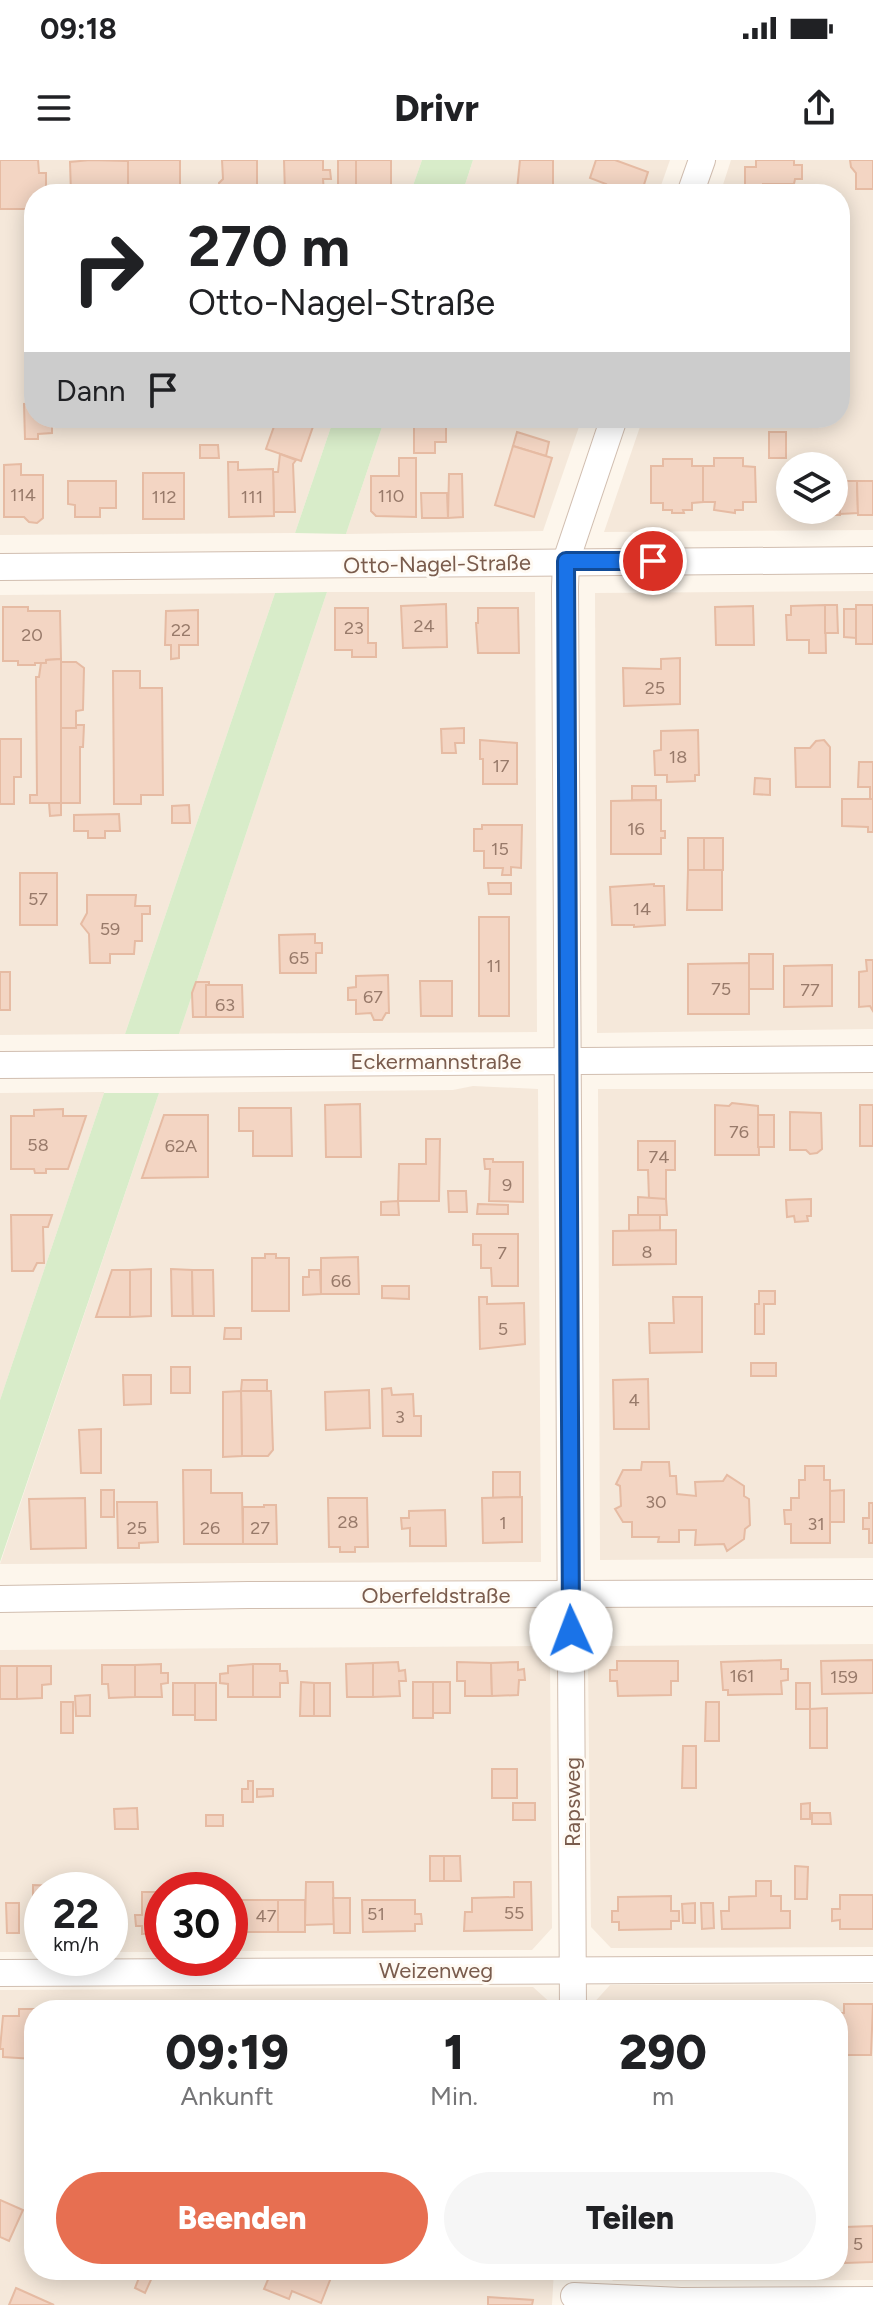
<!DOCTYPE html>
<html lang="de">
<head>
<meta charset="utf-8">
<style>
  body { margin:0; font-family:Figtree,sans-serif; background:#f6f6f6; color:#202124; height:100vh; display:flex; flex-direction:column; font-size:30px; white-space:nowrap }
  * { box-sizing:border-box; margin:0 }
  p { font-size:26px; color:#757577 }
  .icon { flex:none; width:44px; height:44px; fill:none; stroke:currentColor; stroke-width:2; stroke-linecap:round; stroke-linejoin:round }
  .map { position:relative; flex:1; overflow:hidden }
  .sheet { position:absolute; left:24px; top:1840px; width:824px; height:280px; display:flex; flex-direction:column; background:#fff; border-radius:32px; box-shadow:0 4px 20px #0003 }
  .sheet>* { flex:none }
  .top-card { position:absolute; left:24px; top:24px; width:826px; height:244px; border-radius:32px; box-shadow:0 4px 20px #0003; background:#fff; color:#202124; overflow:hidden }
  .tools { position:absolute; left:776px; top:292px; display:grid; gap:16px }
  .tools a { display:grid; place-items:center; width:72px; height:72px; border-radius:50%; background:#fff; box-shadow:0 4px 20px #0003; font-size:40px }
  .speed { position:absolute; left:24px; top:1712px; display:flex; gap:16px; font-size:40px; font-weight:700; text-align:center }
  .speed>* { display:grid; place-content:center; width:104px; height:104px; border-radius:50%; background:#fff; box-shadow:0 4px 20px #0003; line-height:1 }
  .speed small { font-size:20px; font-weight:400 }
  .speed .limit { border:12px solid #d22; background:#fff; color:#111 }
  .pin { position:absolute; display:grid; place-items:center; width:68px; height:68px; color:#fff; margin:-34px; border:4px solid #fff; border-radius:50%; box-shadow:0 2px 8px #0007 }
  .me { position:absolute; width:88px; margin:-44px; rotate:358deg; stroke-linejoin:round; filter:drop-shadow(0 0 6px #0008) }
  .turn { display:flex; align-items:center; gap:28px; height:168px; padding:0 32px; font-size:36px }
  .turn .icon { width:104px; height:104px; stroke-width:2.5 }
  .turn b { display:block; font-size:56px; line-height:68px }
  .then { display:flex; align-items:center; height:76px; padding:0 32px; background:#0003; gap:16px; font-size:30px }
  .eta { display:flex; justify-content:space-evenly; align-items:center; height:136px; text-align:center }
  .eta b { font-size:48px; font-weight:800; line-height:56px }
  .button { display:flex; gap:16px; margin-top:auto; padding:16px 32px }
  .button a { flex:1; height:92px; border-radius:48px; background:#e76f51; color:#fff; font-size:32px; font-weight:800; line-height:92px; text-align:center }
  .button a+a { background:#f6f6f6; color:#202124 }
  .status { display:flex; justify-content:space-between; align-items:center; height:56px; padding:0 40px; background:#fff; direction:ltr }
  .status svg { height:22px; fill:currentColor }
  header { display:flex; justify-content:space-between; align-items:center; height:104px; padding:0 32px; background:#fff; font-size:36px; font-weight:800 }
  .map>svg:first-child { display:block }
</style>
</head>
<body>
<div class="status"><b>09:18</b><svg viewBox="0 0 49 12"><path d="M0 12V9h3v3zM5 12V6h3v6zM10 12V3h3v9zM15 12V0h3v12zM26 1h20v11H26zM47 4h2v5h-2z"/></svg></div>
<header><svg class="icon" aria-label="menu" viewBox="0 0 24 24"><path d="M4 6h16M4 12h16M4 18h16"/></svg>Drivr<svg class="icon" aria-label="share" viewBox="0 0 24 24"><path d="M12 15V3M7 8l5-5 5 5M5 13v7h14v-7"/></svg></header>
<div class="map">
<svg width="873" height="2145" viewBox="0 0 873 2145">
  <rect width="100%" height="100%" fill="#fdf6ec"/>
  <g fill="#f5e8da" fill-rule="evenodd">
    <path d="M0 0H422L410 34H34V258H334L295 373 0 375Z"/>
    <path d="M473 0H670L658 34H462Z"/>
    <path d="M731 0H873V370L604 372 643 258H840V34H720ZM790 306H834V350H790Z"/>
    <path d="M385 258H582L543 371 346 374Z"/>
    <path d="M873 431V869L597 873 595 433Z"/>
    <path d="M327 432H535L537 872 179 874Z"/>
    <path d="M275 433 125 874 0 875V435Z"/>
    <path d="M473 926 538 929 541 1402 0 1404 159 933 453 930Z"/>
    <path d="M598 929H873V1398L600 1400Z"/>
    <path d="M104 932V933L0 1240V933Z"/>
    <path d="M873 1484V1787L611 1788 591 1767 588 1501 609 1486Z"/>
    <path d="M533 1486 550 1500 552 1768 532 1790 230 1791V1730H162V1792H110V1730H42V1792H0V1490Z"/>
    <path d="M873 1824V2120L613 2121 603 2110H838V1850H591V1846L610 1825Z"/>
    <path d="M533 1827 554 1846V1850H34V2110H554L552 2145H0V1830Z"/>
  </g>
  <g fill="#d8ecc9">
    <path d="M422 0H473L462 34H410Z"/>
    <path d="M334 258H385L346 374 295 373Z"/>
    <path d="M327 432 179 874H125L275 433Z"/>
    <path d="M104 933H159L0 1402V1240Z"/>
  </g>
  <g fill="#f3d5c3" stroke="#e6bba3" stroke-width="2">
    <path d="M0 0H38L39 13H46V34H34V49H0Z"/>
    <path d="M90 0 128 1V34H71L70 2Z"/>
    <rect x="128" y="0" width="52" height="34"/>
    <path d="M222 0H257V30H233L232 33 219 30V23L223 19Z"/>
    <path d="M284 0H323V10H330L331 19H323L324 33 285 34Z"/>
    <rect x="338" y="0" width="18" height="30"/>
    <rect x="356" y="0" width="35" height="30"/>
    <path d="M520 0H553V34H521V30H517Z"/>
    <path d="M596 0H615L648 12 641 34H602L606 24 590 18Z"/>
    <path d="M756 0H794V5H802V19H795L794 24H763V33H745V7H756Z"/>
    <path d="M850 0H873V29H856V13L851 7Z"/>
    <path d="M34 243V258L52 259V273L38 274V279H25L24 244Z"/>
    <path d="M277 258H316L301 301 266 289Z"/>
    <path d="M414 258H446V282H435V293H414Z"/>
    <path d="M517 272 549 282 546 296 513 286Z"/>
    <rect x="769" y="272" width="17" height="26"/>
    <path d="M200 285H218L219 298H200Z"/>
    <path d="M513 286 552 298 534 357 495 345Z"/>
    <path d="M280 294 296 300 293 304 295 352H274L273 312H278Z"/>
    <path d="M399 298H416V357L376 356 371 351V316H399Z"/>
    <path d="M714 298H743V306L755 307 756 342H743V350H735V353L714 350 715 342H703V306H714Z"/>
    <path d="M663 299H692V306H703V342L692 343V350H683L684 353H672V350H663V343H651V306H663Z"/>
    <path d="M228 302H238V310L273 309 274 356 229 357Z"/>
    <path d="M21 304V315H43V358L37 363 29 362 24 357H4V305Z"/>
    <path d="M834 311H840V355H827V350H834Z"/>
    <rect x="143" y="313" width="41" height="46"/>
    <path d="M449 314H462L463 357 448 358Z"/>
    <path d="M68 321H116V348H100V357H75V345L68 344Z"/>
    <path d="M840 321H857L858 353 840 354Z"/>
    <path d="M857 321H873V355H858Z"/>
    <path d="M421 333H447L448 358H422Z"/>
    <path d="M798 350H827V355L798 356Z"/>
    <path d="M446 444 447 487 403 488 401 446Z"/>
    <path d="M825 445 826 493H809V480H787L786 455H791V446Z"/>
    <path d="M825 445H837L838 473H825Z"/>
    <rect x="856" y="445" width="17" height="39"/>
    <path d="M753 446 754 485H716L715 447Z"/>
    <path d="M3 447H28V451H60L61 499 46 500V503H35V505H18V501H3Z"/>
    <path d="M335 448H368V483H376V497H352V490H335Z"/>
    <path d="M478 448H518L519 493H478L476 463H478Z"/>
    <path d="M844 449H856V478L844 477Z"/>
    <path d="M198 450V485H179V498L171 499V485H165L166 451Z"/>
    <path d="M680 498V544L624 546 623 508 661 509V499Z"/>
    <path d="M61 499V643H30V635H37L36 517H39L41 503H46V500Z"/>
    <path d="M61 502H76L84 508 83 550 76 551V568H61Z"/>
    <path d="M113 511H140V528H162L163 635H141V644H114Z"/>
    <path d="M76 565H84L83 587H80V643H61V568H76Z"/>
    <path d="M464 568V583H455L456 593H442L441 569Z"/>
    <path d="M698 570 699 615H695V621L667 622V615H655L654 591 661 590V571Z"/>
    <path d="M0 579H21V617H14V644H0Z"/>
    <path d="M480 580 517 583V624H483V599H480Z"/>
    <path d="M824 580 830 587V627H796L795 588H810L816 581Z"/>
    <path d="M859 602H873V639H870V627H858Z"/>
    <path d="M755 618 770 619V635L754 634Z"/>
    <rect x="632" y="626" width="24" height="14"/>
    <path d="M842 639H873V672H868V667L842 666Z"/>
    <path d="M661 640V671H665V678H661V694H611V641Z"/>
    <path d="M49 643H61V655L50 656Z"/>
    <path d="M189 645 190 663H172V646Z"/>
    <path d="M119 654 120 671H105V678H88V671H74V655Z"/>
    <path d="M482 665H522L521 708 511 707V715H502L503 708H484V691H474V669H482Z"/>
    <rect x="688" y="678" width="16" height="32"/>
    <rect x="704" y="678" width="19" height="32"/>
    <path d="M688 710H722V750H687Z"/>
    <rect x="20" y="713" width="37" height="52"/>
    <path d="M488 723H511V734H489Z"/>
    <path d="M654 724V726H664L665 765 634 767V765H612L610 727Z"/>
    <path d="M87 735H136L135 746H150V754H142V781H135L134 794H110V803H90L89 774 81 764 87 753Z"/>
    <rect x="479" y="757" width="30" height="99"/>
    <path d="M315 774V783H322V793H316V813H280L279 775Z"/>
    <rect x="749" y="794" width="24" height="35"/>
    <path d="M866 800H873V851L870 846 859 847V812L867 811Z"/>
    <path d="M749 803V854H688V804Z"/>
    <path d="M832 805V846L784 847V806Z"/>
    <rect x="0" y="812" width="10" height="38"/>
    <path d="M388 815 389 853H386L382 860H374L371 853 356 854V840H348V828L356 827V816Z"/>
    <path d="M420 821H452V856H421Z"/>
    <path d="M196 822H209V825H206V857H193L192 833Z"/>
    <path d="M206 825H242L243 857H206Z"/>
    <path d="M732 943 758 946 759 995H715V945L729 946Z"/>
    <path d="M360 944 361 997H326L325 945Z"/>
    <rect x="860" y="945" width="13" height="41"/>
    <path d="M239 948H291L292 996H253V971H239Z"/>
    <path d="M63 949V956H86L68 1009H46V1013H35L34 1009H11V956H34V950Z"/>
    <path d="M790 952 821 953 822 989 817 993 810 994 806 990H790Z"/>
    <path d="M164 955H208V1017L142 1018Z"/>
    <rect x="758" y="955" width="16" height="32"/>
    <path d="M426 979H440L439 1041H398L399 1004H426Z"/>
    <path d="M638 981H675V1010H666V1039H649L648 1010H638Z"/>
    <path d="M484 999H493V1002H523V1042L489 1041 490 1009H485Z"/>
    <path d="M448 1031H466L467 1052H449Z"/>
    <path d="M638 1037 666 1039 667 1055H638Z"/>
    <path d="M811 1039V1056H807L808 1061 795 1062 794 1056 787 1057 786 1040Z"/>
    <path d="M398 1041 399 1055H381V1042Z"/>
    <path d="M478 1044 508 1045V1054H477Z"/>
    <path d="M11 1055H52L48 1067H43L44 1103H37L33 1111H12Z"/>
    <rect x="629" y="1055" width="31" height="16"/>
    <path d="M676 1070V1104L613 1105V1071Z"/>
    <path d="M473 1074H518V1126H492L491 1108H481V1085H473Z"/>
    <path d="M265 1094H276V1098H289V1151H252V1098H265Z"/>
    <path d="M358 1097 359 1134H321V1098Z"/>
    <path d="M151 1109V1156L130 1157V1110Z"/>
    <path d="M171 1109 192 1110 193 1156H172Z"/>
    <path d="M112 1110H130V1157H96Z"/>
    <path d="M192 1110H213L214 1156H193Z"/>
    <path d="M309 1110H320L321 1134 303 1135V1117H309Z"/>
    <path d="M382 1126H409V1139L382 1138Z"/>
    <path d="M759 1131H775V1144H764V1174H755V1144H759Z"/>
    <path d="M479 1137H487V1144L524 1143 525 1184 480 1189Z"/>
    <path d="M673 1137H702V1192L650 1193 649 1163H674Z"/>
    <path d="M225 1168H241V1179H224Z"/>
    <rect x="751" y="1203" width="25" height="13"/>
    <rect x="171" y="1207" width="19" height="26"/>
    <path d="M123 1215H151V1244L124 1245Z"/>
    <path d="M648 1219 649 1269H614L613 1220Z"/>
    <path d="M242 1220H267V1231H241Z"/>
    <path d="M391 1228 392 1235 413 1234 414 1256H421V1276H383L382 1229Z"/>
    <path d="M369 1230 370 1268 326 1270 325 1232Z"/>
    <path d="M241 1231H271L273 1290 268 1296H242Z"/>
    <path d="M241 1231 242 1296 223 1297V1232Z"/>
    <path d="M101 1269V1313H81L79 1270Z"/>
    <path d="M642 1302H669L670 1316H676L677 1334 696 1336 695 1322 723 1321 727 1315 744 1326V1336L749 1339 750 1365 745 1369 744 1379 727 1391 724 1384 695 1385 696 1370H679V1382H658L659 1377H632V1362H623L615 1349 621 1346 620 1326 616 1324 623 1310H641Z"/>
    <path d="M805 1306H824V1320H830V1383H791V1364H785L784 1350H791V1338H799V1320H805Z"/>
    <path d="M183 1310H211V1333H242L243 1384H184Z"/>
    <path d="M493 1312H520V1337L493 1338Z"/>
    <rect x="101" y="1330" width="13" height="27"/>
    <path d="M844 1330V1362H830V1331Z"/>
    <path d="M522 1337V1382L483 1383 482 1338Z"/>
    <path d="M85 1338 86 1388 31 1389 29 1339Z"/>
    <path d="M328 1338H367L368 1387H355V1392H340V1387H329Z"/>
    <path d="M117 1342H157L158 1382 139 1383V1388H118Z"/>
    <path d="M869 1343H873V1383H869V1369H863V1358H869Z"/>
    <path d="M264 1345H276L277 1384H243V1347H264Z"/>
    <path d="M445 1350 446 1386H410V1368L402 1369 401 1358H409V1351Z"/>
    <path d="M781 1500V1509H788V1520L781 1521 782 1534 728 1535V1530H723L721 1502Z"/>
    <path d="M873 1500V1533L822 1534 821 1501Z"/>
    <path d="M617 1501H678V1521H671V1535L618 1536 617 1521H610V1510H617Z"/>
    <path d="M398 1502 399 1511 405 1510 406 1521H399L400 1536 373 1537V1503Z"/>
    <path d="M457 1502 491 1503 492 1536H465V1521H457Z"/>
    <path d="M518 1502V1510L524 1509 525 1520H519L518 1535 492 1536 491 1503Z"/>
    <path d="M373 1503V1537H347L346 1504Z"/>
    <path d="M161 1504V1513H168V1523L161 1524 162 1537H135V1505Z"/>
    <path d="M253 1504H280V1511H287L288 1523H280V1537H253Z"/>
    <path d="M253 1504V1537H228V1524L220 1523V1514L228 1513V1506Z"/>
    <path d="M102 1505H135V1537L109 1538 108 1524H102Z"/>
    <rect x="0" y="1506" width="17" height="33"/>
    <path d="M17 1506H51V1524L42 1525V1538L17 1539Z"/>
    <path d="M301 1522 314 1523V1556H300Z"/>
    <rect x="413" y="1522" width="20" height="36"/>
    <rect x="433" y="1522" width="17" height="31"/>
    <rect x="173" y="1523" width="22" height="32"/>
    <rect x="195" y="1523" width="21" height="37"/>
    <rect x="314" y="1523" width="16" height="33"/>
    <rect x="796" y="1523" width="14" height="26"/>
    <path d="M90 1535V1556H76L75 1536Z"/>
    <rect x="61" y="1542" width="12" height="31"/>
    <path d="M706 1542H719V1581H705Z"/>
    <path d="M827 1548V1588H810V1549Z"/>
    <path d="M683 1586H696V1628H682Z"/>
    <rect x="492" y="1609" width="25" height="29"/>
    <path d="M248 1621H253V1642H242V1629H248Z"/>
    <path d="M257 1629H273V1636L257 1637Z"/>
    <rect x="513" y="1643" width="22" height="17"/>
    <path d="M810 1643V1659H801V1644Z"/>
    <path d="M137 1648 138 1669H115L114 1649Z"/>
    <path d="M812 1653H830L831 1664H812Z"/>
    <rect x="206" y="1655" width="17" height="11"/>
    <rect x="430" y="1696" width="14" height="25"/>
    <path d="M444 1696H460L461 1721H444Z"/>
    <path d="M795 1706 808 1707 807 1739H795Z"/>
    <path d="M756 1721H771V1736H781V1751H790V1768L722 1769 721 1751H729V1737L756 1736Z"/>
    <path d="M306 1722H333L334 1764 305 1765Z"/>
    <path d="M514 1722H531L532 1770 464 1771 465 1752H472V1738L514 1737Z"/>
    <path d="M33 1725 86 1727V1730H42V1773H26V1756H33Z"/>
    <path d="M142 1732H162V1773L142 1774V1766H136L135 1755H142Z"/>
    <path d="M840 1735H873V1769H840V1760L832 1761V1749H840Z"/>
    <path d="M671 1736V1751H679V1761H671V1769L619 1770V1762H612V1751H618V1737Z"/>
    <path d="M333 1738H350V1773H334Z"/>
    <rect x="230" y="1740" width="48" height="32"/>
    <rect x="278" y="1740" width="27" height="32"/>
    <path d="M362 1740H415V1754H421L422 1764H415V1771L363 1772Z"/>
    <path d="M6 1743H19V1773H7Z"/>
    <path d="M695 1743V1763H683L682 1744Z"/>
    <path d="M701 1743H713L714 1768 702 1769Z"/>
    <path d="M788 1844V1850H728V1845Z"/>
    <path d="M844 1844H873L871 1895H845V1867H838V1853H844Z"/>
    <rect x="655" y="1845" width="26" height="5"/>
    <path d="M655 1845V1850H620V1846Z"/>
    <path d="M369 1846H404L405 1850H369Z"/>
    <rect x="501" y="1847" width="33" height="3"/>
    <path d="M19 1849H35L34 1899 3 1897V1889H0L3 1856H19Z"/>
    <path d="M0 2040 23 2050 9 2081 0 2077Z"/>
    <path d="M873 2066V2102L845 2103 844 2093H838L839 2082H844L845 2067Z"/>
    <path d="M142 2110 154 2113 145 2133 135 2128Z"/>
    <path d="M272 2110H334L321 2143 292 2131 289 2139 264 2129Z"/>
    <path d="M16 2128 54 2145H9Z"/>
    <path d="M488 2137 533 2140 532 2145H488Z"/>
  </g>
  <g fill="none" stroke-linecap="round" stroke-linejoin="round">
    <g stroke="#d1beb0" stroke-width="28">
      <g id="minor">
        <path d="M690 34 702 0"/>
        <path d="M0 407 873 400"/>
        <path d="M0 905 873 899"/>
        <path d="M0 1439 248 1435 873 1433"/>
        <path d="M0 1813 873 1809"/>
        <path d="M573 1850 565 427 566 401 614 258"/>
        <path d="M574 2136 681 2141 873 2140"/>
      </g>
    </g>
    <use href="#minor" stroke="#fff" stroke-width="26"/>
  </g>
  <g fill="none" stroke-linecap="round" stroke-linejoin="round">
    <g stroke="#114b97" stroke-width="20">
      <path id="route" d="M571 1471 566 401H653"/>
    </g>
    <use href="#route" stroke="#1a73e8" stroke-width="14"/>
  </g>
  <g text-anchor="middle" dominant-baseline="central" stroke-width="6" stroke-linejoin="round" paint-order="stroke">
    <g font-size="18" fill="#987a6a">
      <text x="23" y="335">114</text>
      <text x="391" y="336">110</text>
      <text x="164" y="337">112</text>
      <text x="252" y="337">111</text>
      <text x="424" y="466">24</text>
      <text x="354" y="468">23</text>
      <text x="181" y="470">22</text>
      <text x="32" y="475">20</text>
      <text x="655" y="528">25</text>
      <text x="678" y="597">18</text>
      <text x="501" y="606">17</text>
      <text x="636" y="669">16</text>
      <text x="500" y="689">15</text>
      <text x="38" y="739">57</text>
      <text x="642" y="749">14</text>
      <text x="110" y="769">59</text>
      <text x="299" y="798">65</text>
      <text x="494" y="806">11</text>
      <text x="721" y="829">75</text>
      <text x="810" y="830">77</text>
      <text x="373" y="837">67</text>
      <text x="225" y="845">63</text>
      <text x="739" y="972">76</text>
      <text x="38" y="985">58</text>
      <text x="181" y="986">62A</text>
      <text x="659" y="997">74</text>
      <text x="507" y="1025">9</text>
      <text x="647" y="1092">8</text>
      <text x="502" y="1093">7</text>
      <text x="341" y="1121">66</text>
      <text x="503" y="1169">5</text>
      <text x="634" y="1240">4</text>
      <text x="400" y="1257">3</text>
      <text x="656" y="1342">30</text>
      <text x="348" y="1362">28</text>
      <text x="503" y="1363">1</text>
      <text x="816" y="1364">31</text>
      <text x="137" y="1368">25</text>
      <text x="210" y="1368">26</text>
      <text x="260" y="1368">27</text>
      <text x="742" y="1516">161</text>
      <text x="844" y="1517">159</text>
      <text x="514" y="1753">55</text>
      <text x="376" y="1754">51</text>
      <text x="266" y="1756">47</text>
      <text x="858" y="2084">5</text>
    </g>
    <g font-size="22" fill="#7a5c4d" stroke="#fffaf3">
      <text transform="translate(437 404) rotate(-1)">Otto-Nagel-Straße</text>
      <text x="436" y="901">Eckermannstraße</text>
      <text x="436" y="1435">Oberfeldstraße</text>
      <text transform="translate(572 1642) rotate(-90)">Rapsweg</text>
      <text x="436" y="1810">Weizenweg</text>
    </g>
  </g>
</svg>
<div class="tools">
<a><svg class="icon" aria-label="layers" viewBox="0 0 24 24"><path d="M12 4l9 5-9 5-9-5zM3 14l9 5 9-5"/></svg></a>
</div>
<div class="speed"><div>22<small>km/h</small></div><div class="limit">30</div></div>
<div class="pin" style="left:653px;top:401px;background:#d93025"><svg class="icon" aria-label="arrive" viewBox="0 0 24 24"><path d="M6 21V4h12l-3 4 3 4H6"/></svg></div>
<svg class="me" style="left:571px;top:1471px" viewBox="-20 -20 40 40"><circle r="19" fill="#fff"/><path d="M0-13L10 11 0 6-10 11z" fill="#1a73e8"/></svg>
<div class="top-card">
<div class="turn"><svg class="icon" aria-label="right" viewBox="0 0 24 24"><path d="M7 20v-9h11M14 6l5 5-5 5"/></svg><div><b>270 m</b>Otto-Nagel-Straße</div></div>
<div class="then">Dann<svg class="icon" aria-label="arrive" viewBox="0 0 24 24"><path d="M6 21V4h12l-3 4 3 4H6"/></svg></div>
</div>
<section class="sheet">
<div class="eta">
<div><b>09:19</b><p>Ankunft</p></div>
<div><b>1</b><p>Min.</p></div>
<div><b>290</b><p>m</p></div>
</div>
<div class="button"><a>Beenden</a><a>Teilen</a></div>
</section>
</div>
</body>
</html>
